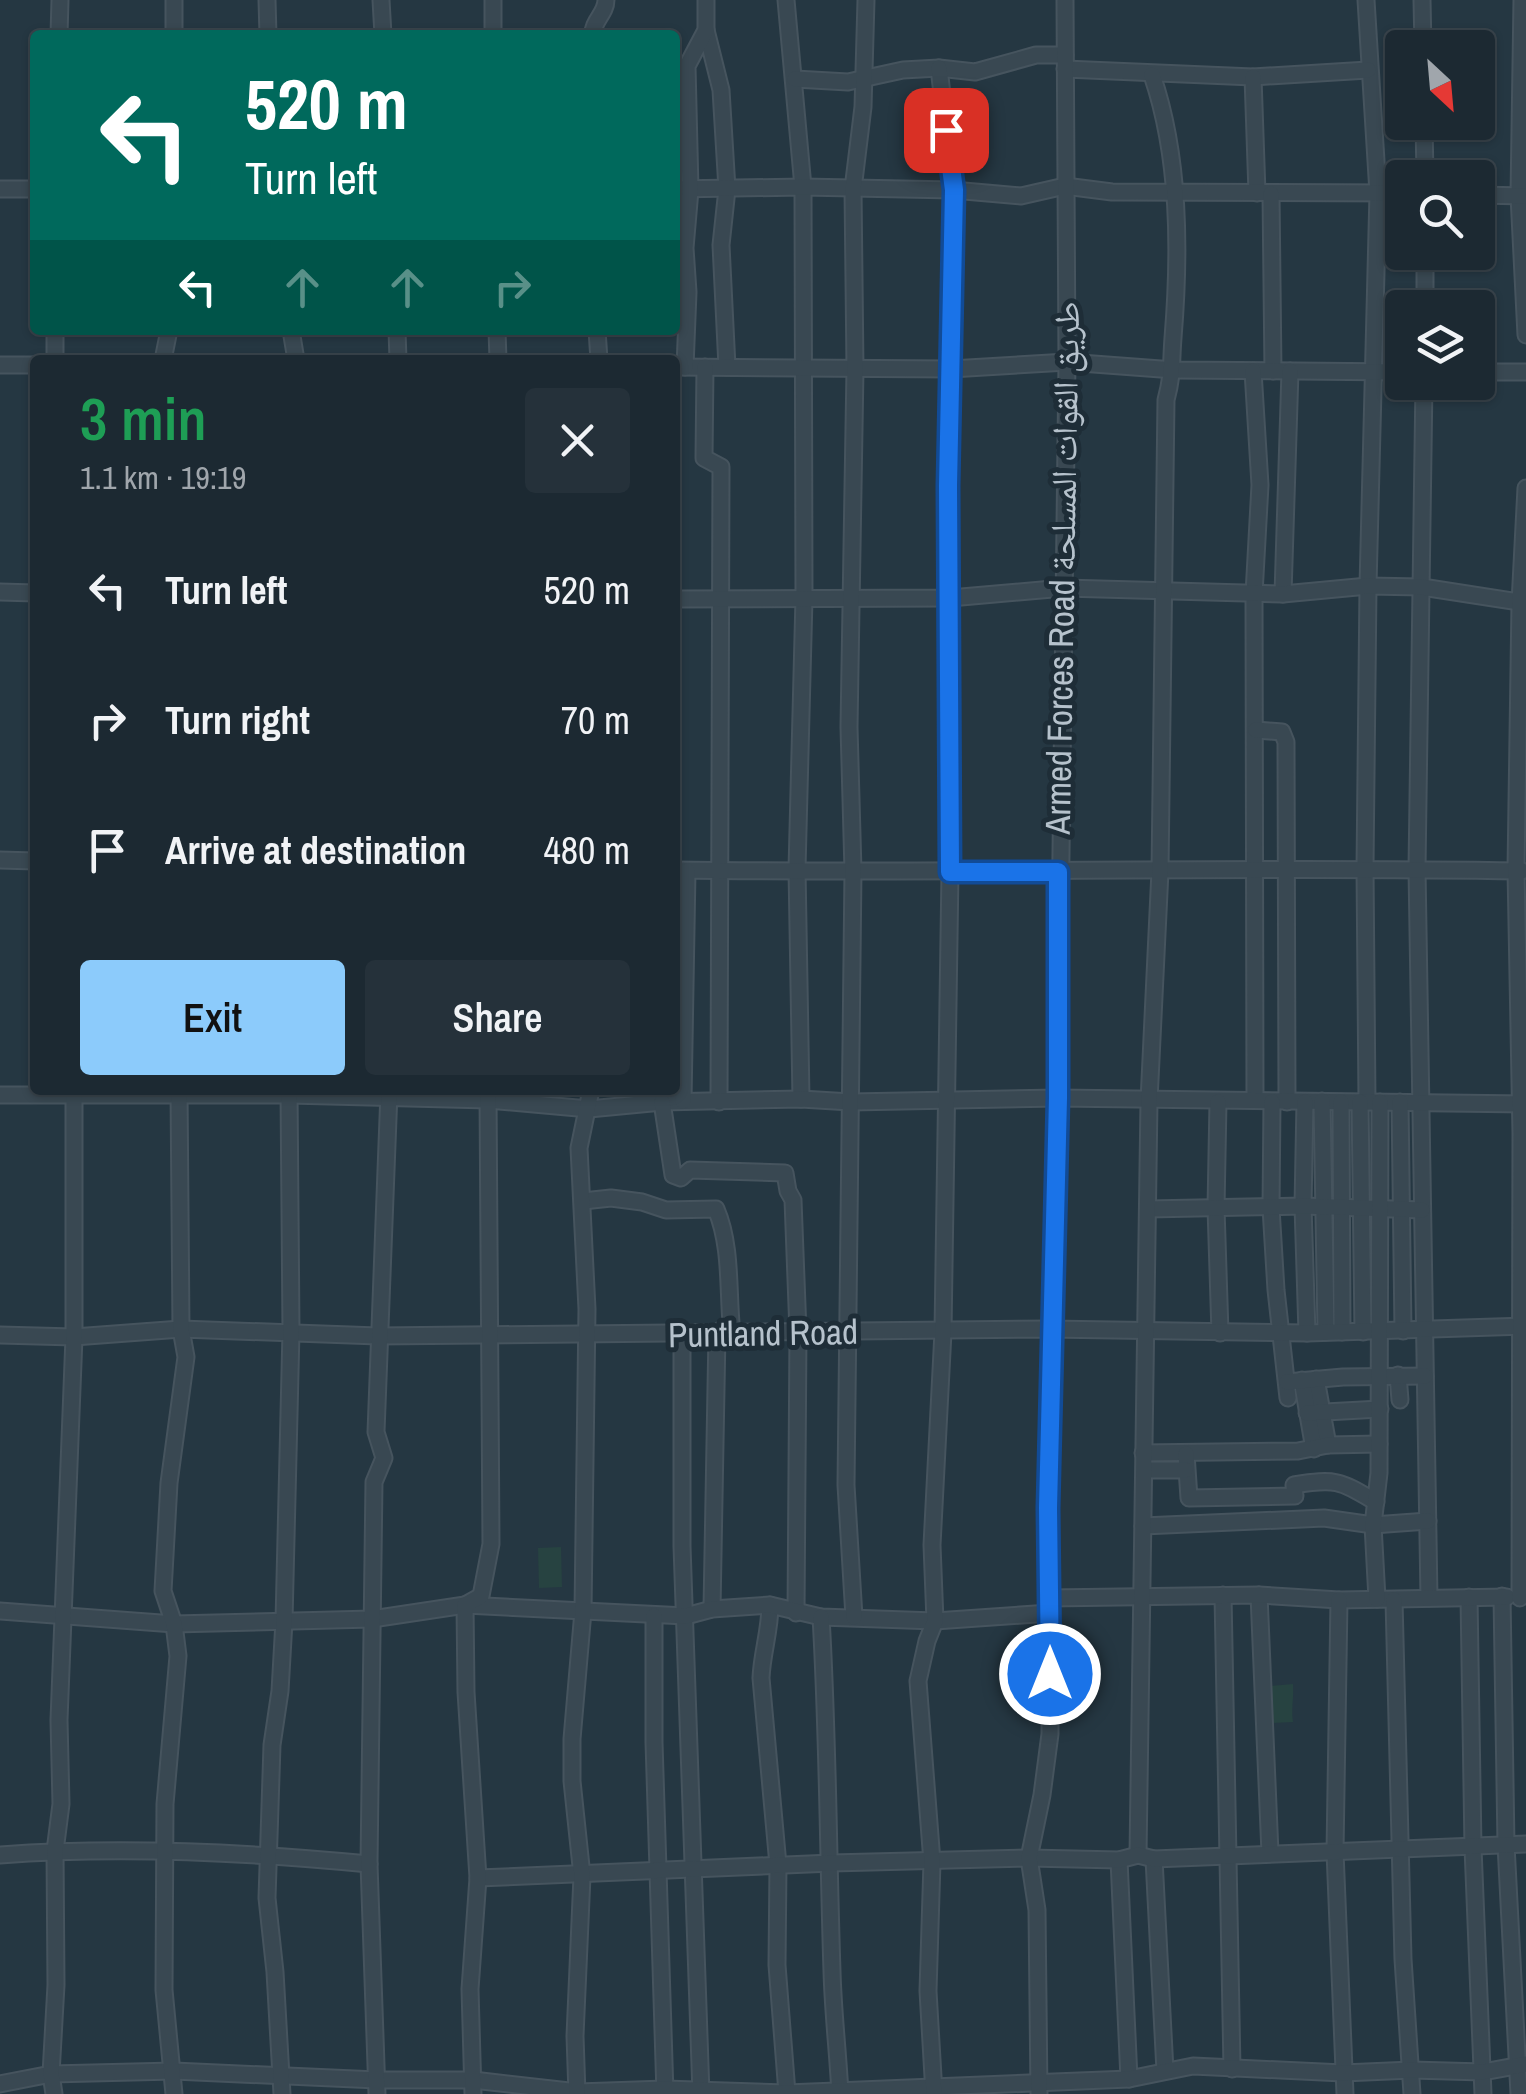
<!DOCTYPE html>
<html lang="en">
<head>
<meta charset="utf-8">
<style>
  body { margin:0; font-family:"Archivo Narrow","Noto Naskh Arabic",sans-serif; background:#25313a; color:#f1f3f6; height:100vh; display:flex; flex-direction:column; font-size:38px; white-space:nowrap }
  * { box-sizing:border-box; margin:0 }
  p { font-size:32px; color:#a0a6ac }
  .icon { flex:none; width:55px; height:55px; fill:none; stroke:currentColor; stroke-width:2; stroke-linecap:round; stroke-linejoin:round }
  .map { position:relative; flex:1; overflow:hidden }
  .sheet { position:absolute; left:30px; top:355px; width:650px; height:740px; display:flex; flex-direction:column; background:#1c2932; border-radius:10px; box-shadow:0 2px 8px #0004,0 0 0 2px #3a454d }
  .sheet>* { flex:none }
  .top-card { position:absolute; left:30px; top:30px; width:650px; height:305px; border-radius:10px; box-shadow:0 2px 8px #0004,0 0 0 2px #3a454d; background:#00695c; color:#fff; overflow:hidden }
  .needle { width:65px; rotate:154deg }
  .tools { position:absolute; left:1385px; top:30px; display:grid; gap:20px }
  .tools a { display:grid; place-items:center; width:110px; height:110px; border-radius:10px; background:#1c2932; box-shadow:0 2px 8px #0004,0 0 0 2px #3a454d; font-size:50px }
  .pin { position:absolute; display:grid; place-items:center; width:85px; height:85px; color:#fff; margin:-42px; border-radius:20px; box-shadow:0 5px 15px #0006 }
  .me { position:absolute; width:110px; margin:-55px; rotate:0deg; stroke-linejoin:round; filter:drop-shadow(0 0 8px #0008) }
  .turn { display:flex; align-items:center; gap:35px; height:210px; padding:0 50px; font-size:45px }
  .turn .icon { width:130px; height:130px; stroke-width:2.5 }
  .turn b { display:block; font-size:70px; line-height:85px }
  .lanes { display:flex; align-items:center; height:95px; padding:0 50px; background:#0003; justify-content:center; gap:50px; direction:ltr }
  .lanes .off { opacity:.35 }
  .round { display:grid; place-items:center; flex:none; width:105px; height:105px; border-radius:10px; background:#25313a }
  .headline { display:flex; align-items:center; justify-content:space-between; height:170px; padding:0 50px }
  h1 { font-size:60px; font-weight:600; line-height:75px; color:#1e9e55 }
  .button { display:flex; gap:20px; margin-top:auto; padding:20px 50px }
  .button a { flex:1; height:115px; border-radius:10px; background:#8ccbfb; color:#111; font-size:40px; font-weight:600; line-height:115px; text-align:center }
  .button a+a { background:#25313a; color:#f1f3f6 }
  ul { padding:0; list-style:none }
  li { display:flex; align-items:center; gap:30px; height:130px; padding:0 50px }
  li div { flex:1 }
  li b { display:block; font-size:38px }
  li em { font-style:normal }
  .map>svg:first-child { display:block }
</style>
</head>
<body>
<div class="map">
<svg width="1526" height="2094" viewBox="0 0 1526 2094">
  <rect width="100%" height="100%" fill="#253742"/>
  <g fill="#274341">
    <path d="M561 1547 562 1587 539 1588 538 1548Z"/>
    <path d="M1293 1684C1294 1700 1291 1708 1293 1722L1272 1723 1270 1686Z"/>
  </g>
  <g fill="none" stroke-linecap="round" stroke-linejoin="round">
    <g stroke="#46545e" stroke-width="19">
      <g id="minor">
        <path d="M267 0 268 35"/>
        <path d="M381 0 383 35"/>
        <path d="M786 0 803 187 804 598 797 869 801 1099"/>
        <path d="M1366 0 1378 193 1368 586 1365 868 1367 1102"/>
        <path d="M1422 0 1423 48"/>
        <path d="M1522 0 1519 196 1526 335"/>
        <path d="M706 30 721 90 727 189 721 245 727 367"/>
        <path d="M59 35 60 0"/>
        <path d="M174 35V0"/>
        <path d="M493 35V0"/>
        <path d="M593 35C592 21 606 14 606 0"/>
        <path d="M1065 69 1253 77 1368 70"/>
        <path d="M1253 77 1257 193"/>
        <path d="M795 79 848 82 903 70 939 68 975 72 1036 55H1065"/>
        <path d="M1424 122 1425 178"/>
        <path d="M0 189H35"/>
        <path d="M675 189 803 187 953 190 1021 196 1065 186 1112 192 1402 193"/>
        <path d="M1271 194 1273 371"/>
        <path d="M1478 195 1526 196"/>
        <path d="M1425 308V252"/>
        <path d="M291 330 296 360"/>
        <path d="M397 330 398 360"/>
        <path d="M497 330 498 360"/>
        <path d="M597 330 599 360"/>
        <path d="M55 360V330"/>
        <path d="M163 360 169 330"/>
        <path d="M0 365H35"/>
        <path d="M675 367 951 369 1067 362 1174 370 1402 372"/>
        <path d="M685 367 688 292 685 248 690 190 687 66 706 30V0"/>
        <path d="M705 367 704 458 721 467 719 1102"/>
        <path d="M1253 371 1260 485 1254 594 1255 1100"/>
        <path d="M1478 372H1526"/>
        <path d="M1424 382 1417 869 1429 1598"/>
        <path d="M0 592 35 593"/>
        <path d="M1283 594 1290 371"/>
        <path d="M675 599 950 598 1064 588 1283 594 1368 586 1422 587 1526 603"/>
        <path d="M1256 730 1282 732 1286 742 1287 1102"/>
        <path d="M0 860 35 861"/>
        <path d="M675 870C957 874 1240 866 1522 871"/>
        <path d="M0 1095H289L488 1100 589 1109 662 1102 801 1099 851 1102 1058 1098 1526 1104"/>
        <path d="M683 1101 687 871"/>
        <path d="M1322 1101 1326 1332"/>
        <path d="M662 1102 673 1175 681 1178 690 1170 785 1173 788 1191 793 1200 798 1332 796 1613"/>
        <path d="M1218 1102 1216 1208 1220 1333"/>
        <path d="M1272 1102 1271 1208 1276 1290 1288 1398"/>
        <path d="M1305 1102 1303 1206 1307 1333"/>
        <path d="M1341 1102 1342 1332"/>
        <path d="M1360 1102 1363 1332"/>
        <path d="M1400 1102 1403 1331"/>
        <path d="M583 1201 611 1198 642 1202 666 1210 716 1209C731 1244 728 1287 731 1323L717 1333 712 1609"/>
        <path d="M1148 1209 1303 1206 1422 1210"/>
        <path d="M682 1334V1546L701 2094"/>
        <path d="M0 1335 74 1337 181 1329 378 1336 1050 1329 1307 1333 1526 1326"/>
        <path d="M1398 1375 1400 1400"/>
        <path d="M1316 1379 1328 1445"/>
        <path d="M1302 1380 1314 1449"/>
        <path d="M1287 1382 1343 1377 1425 1376"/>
        <path d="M1307 1413 1380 1409"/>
        <path d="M1143 1453 1298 1451 1328 1445 1379 1444"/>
        <path d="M1186 1454 1189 1498 1295 1496 1294 1485C1337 1478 1340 1481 1376 1502"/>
        <path d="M1145 1470H1185"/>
        <path d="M1143 1526 1324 1518 1373 1525 1428 1521"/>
        <path d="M1223 1595 1232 2069"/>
        <path d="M1259 1595 1270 1853"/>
        <path d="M1502 1596 1506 1845 1519 2094"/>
        <path d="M1469 1597 1473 1848 1483 2094"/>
        <path d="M1050 1598 1259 1595 1339 1600 1507 1597"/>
        <path d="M1520 1598 1521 1134 1516 870 1520 603 1526 488"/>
        <path d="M1377 1599 1373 1525 1379 1473 1380 1102"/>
        <path d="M1339 1600 1335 1852 1345 2094"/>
        <path d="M1394 1600 1403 1959 1412 2094"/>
        <path d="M770 1605C770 1631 762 1653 761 1678L778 1865 777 1965 787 2093"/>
        <path d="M0 1611 174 1624 372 1619 465 1605 686 1616 712 1609 770 1605 821 1617 935 1621 1050 1613"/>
        <path d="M654 1616V1742L665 2094"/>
        <path d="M821 1617C828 1735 828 1853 832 1971 833 2012 838 2053 840 2094"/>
        <path d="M854 1617 846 1485 853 871 849 727 855 369 853 189 863 107 866 0"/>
        <path d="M0 1855C123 1846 246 1852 369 1864"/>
        <path d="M1138 1855 1149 1101 1160 871 1166 400C1173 374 1171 363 1173 338 1180 252 1180 157 1152 75"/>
        <path d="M1154 1859 1165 2071"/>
        <path d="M1119 1860 1129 2079"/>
        <path d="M478 1878 832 1863 1029 1858 1119 1860 1138 1855 1154 1859 1526 1844"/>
        <path d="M0 2084 51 2074 174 2071 377 2080H473L578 2092 665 2089 787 2093 1129 2079 1193 2066 1343 2073 1412 2070 1483 2072 1526 2064"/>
        <path d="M54 2094 51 2074 56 1985 55 1851 61 1804 59 1720 74 1337V1090"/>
        <path d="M174 2094 164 1990 165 1804 178 1656 174 1624 163 1591 169 1483 186 1357 181 1329 179 1090"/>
        <path d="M282 2094 275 1972 267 1898 272 1745 280 1691 284 1621 291 1331 289 1090"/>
        <path d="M377 2094 369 1864 374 1482 384 1458 376 1432 389 1092"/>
        <path d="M473 2094 470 1989 478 1878 466 1692 465 1605 481 1596 491 1544 488 1094"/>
        <path d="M577 2094 575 2036 582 1876 572 1781V1739L583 1611 587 1309 579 1148 591 1090"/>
        <path d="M934 2094 928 1991 932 1862 918 1681 927 1641 935 1621 932 1545 943 1332 950 872 948 486 953 190 939 68"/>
        <path d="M1039 2094 1037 1910 1029 1858 1042 1795 1050 1734V1329L1058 1098 1067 362 1065 0"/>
      </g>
    </g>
    <use href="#minor" stroke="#394852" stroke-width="15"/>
  </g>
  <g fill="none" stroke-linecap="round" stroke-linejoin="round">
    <g stroke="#114b97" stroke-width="25">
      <path id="route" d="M946 130 954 190 948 486 950 872H1058V1098L1048 1508 1050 1674"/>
    </g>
    <use href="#route" stroke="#1a73e8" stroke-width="18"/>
  </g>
  <g text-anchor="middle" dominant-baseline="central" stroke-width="10" stroke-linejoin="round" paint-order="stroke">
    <g font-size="35" fill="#b6c2cc" stroke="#1e2d37">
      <text transform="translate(1062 568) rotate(-89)">Armed Forces Road طريق القوات المسلحة</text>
      <text transform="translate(763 1333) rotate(-1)">Puntland Road</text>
    </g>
  </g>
</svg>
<div class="tools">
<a><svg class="needle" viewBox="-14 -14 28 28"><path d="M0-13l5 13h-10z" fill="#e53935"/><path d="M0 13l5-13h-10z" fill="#a0a6ac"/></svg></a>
<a><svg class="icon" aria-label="search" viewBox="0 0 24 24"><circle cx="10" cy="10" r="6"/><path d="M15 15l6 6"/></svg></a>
<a><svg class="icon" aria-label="layers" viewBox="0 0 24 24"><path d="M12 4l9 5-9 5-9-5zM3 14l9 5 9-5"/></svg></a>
</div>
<div class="pin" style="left:946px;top:130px;background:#d93025"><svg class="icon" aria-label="arrive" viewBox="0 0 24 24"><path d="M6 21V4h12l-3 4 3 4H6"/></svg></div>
<svg class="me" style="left:1050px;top:1674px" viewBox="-20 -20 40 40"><circle r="17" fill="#1a73e8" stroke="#fff" stroke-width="3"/><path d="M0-11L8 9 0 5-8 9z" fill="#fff"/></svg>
<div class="top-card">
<div class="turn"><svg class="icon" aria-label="left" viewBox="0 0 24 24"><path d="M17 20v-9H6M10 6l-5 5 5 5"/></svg><div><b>520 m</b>Turn left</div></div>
<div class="lanes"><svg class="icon" aria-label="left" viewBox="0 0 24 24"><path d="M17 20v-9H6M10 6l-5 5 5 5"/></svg><svg class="icon off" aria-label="ahead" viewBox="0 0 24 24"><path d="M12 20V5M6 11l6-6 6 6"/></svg><svg class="icon off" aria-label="ahead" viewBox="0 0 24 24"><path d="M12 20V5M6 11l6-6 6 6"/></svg><svg class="icon off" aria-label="right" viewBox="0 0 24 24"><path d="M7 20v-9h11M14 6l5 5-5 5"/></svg></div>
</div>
<section class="sheet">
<div class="headline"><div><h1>3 min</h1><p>1.1 km · 19:19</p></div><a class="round"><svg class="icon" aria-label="close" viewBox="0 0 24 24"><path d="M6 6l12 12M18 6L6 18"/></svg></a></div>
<ul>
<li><svg class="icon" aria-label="left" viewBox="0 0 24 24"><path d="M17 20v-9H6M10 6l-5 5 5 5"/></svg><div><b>Turn left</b></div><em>520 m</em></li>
<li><svg class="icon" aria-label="right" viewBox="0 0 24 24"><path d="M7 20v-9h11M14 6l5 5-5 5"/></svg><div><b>Turn right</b></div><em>70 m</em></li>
<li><svg class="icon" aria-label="arrive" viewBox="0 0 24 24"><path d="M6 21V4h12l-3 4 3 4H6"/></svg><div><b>Arrive at destination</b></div><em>480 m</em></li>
</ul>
<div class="button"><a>Exit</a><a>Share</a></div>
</section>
</div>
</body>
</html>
